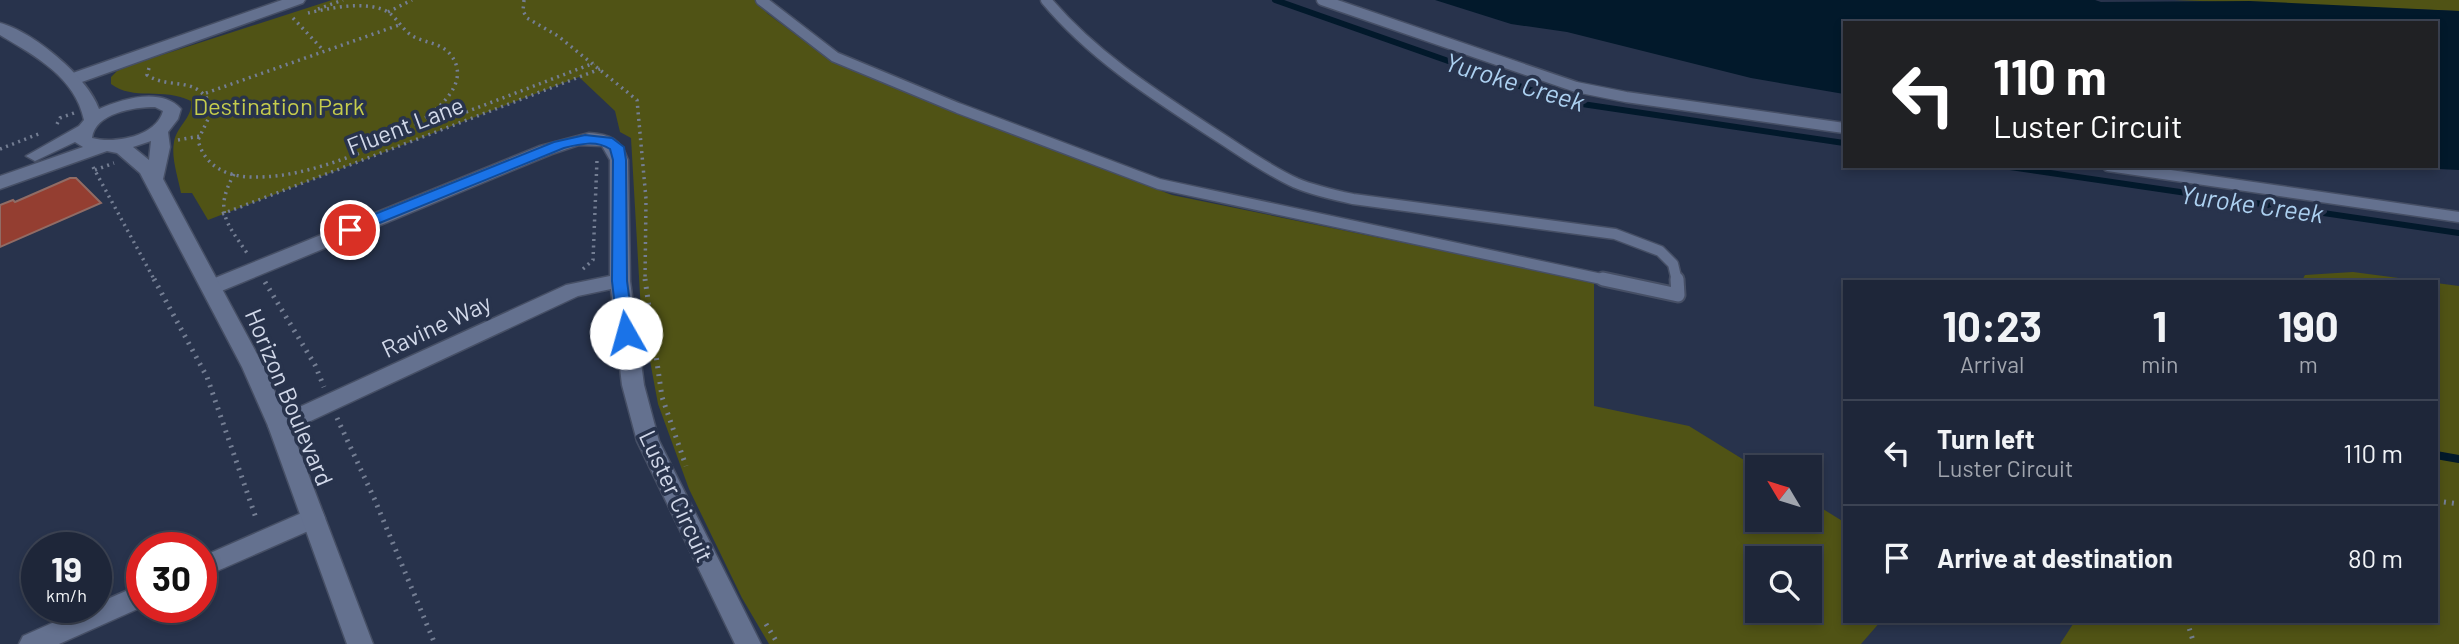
<!DOCTYPE html>
<html lang="en">
<head>
<meta charset="utf-8">
<style>
  body { margin:0; font-family:Barlow,sans-serif; background:#262e41; color:#f1f3f6; height:100vh; display:flex; flex-direction:column; font-size:26px; white-space:nowrap }
  * { box-sizing:border-box; margin:0 }
  p { font-size:23px; color:#a1a5ae }
  .icon { flex:none; width:38px; height:38px; fill:none; stroke:currentColor; stroke-width:2; stroke-linecap:round; stroke-linejoin:round }
  .map { position:relative; flex:1; overflow:hidden }
  .details { position:absolute; left:1843px; top:280px; width:595px; height:343px; display:flex; flex-direction:column; background:#1e2639; border-radius:0px; box-shadow:0 4px 10px #0003,0 0 0 2px #3c4353 }
  .details>* { flex:none }
  .hud { position:absolute; left:1843px; top:21px; width:595px; height:147px; border-radius:0px; box-shadow:0 4px 10px #0003,0 0 0 2px #3c4353; background:#202124; color:#fff; overflow:hidden }
  .needle { width:46px; rotate:308deg }
  .buttons { position:absolute; left:1745px; top:455px; display:grid; gap:14px }
  .buttons a { display:grid; place-items:center; width:77px; height:77px; border-radius:0px; background:#1e2639; box-shadow:0 4px 10px #0003,0 0 0 2px #3c4353; font-size:35px }
  .speed { position:absolute; left:21px; top:532px; display:flex; gap:14px; font-size:35px; font-weight:700; text-align:center }
  .speed>* { display:grid; place-content:center; width:91px; height:91px; border-radius:50%; background:#1e2639; box-shadow:0 4px 10px #0003,0 0 0 2px #3c4353; line-height:1 }
  .speed small { font-size:18px; font-weight:400 }
  .speed .limit { border:10px solid #d22; background:#fff; color:#111 }
  .pin { position:absolute; display:grid; place-items:center; width:60px; height:60px; color:#fff; margin:-30px; border:4px solid #fff; border-radius:50%; box-shadow:0 2px 7px #0007 }
  .me { position:absolute; width:77px; margin:-38px; rotate:353deg; stroke-linejoin:round; filter:drop-shadow(0 0 5px #0008) }
  .turn { display:flex; align-items:center; gap:24px; height:147px; padding:0 35px; font-size:32px }
  .turn .icon { width:91px; height:91px; stroke-width:2.5 }
  .turn b { display:block; font-size:49px; line-height:60px }
  .eta { display:flex; justify-content:space-evenly; align-items:center; height:119px; text-align:center }
  .eta b { font-size:42px; font-weight:700; line-height:49px }
  ul { padding:0; list-style:none }
  li { display:flex; align-items:center; gap:21px; height:105px; padding:0 35px; border-top:2px solid #3c4353 }
  li div { flex:1 }
  li b { display:block; font-size:26px }
  li em { font-style:normal }
  .map>svg:first-child { display:block }
</style>
</head>
<body>
<div class="map">
<svg width="2459" height="644" viewBox="0 0 2459 644">
  <rect width="100%" height="100%" fill="#28334c"/>
  <g fill="#505315" fill-rule="evenodd">
    <path d="M332 0H755L768 14 829 59 956 112 1172 195 1594 282V406L1689 426 1757 468V520H1810V501L1844 522V621H1881L1861 644H769L742 598 689 489 658 404 641 312 631 138 620 132 615 111 579 77 208 220 192 193H181C178 177 171 158 174 142 177 125 193 118 191 101 163 87 133 101 111 84V77L117 71 134 64ZM1757 558H1810V611H1757Z"/>
    <path d="M2174 0H2459V11Z"/>
    <path d="M2353 272 2429 282H2301L2305 275Z"/>
    <path d="M2436 283 2459 286V644H2060L2075 621H2436Z"/>
  </g>
  <path fill="#02192b" d="M1435 0H2095L2101 2 2250 1 2459 11V170L2378 166H2436V23H1844V94L1751 78 1567 32 1511 24Z"/>
  <g fill="none" stroke-linecap="round" stroke-linejoin="round">
    <g stroke="#02192b" stroke-width="6">
      <path d="M1275 0 1562 101 1844 143"/>
      <path d="M2003 166 2459 233"/>
    </g>
    <path stroke="#02192b" stroke-width="8" d="M2436 455 2459 459"/>
  </g>
  <path fill="#943e31" stroke="#916c65" stroke-width="2" d="M70 178H76L101 203 0 247V205L13 200 15 202Z"/>
  <g fill="none" stroke-linecap="round" stroke-linejoin="round">
    <g stroke="#464f65" stroke-width="13">
      <g id="service-far1">
        <path d="M761 0 835 57 958 108 1159 184 1611 281"/>
        <path d="M1046 0C1093 56 1153 94 1213 133 1240 150 1267 170 1296 183 1315 191 1334 195 1353 199L1615 234 1660 251 1673 264 1677 281"/>
        <path d="M1322 0 1576 87 1626 97 1844 128"/>
        <path d="M2108 166 2459 217"/>
      </g>
    </g>
    <g stroke="#464f65" stroke-width="17">
      <path id="service" d="M1603 279 1678 295 1677 279"/>
    </g>
    <g stroke="#464f65" stroke-width="3">
      <g id="minor">
        <path d="M282 0H305L303 3 79 83H67L65 79 67 75Z"/>
        <path d="M589 133C610 134 621 140 628 160L630 281 644 385 659 441 761 644H735L637 441 622 385 611 289 578 296 287 432 279 434 271 432 268 426 271 420 566 285 610 276V160L602 146 579 145 552 154 219 292H205L202 287 205 282 540 146Z"/>
        <path d="M313 508 322 511 325 518 322 525 201 578V557Z"/>
        <path d="M142 584V607L59 644H19L23 636 88 607H96V604Z"/>
      </g>
    </g>
    <g stroke="#464f65" stroke-width="3">
      <path id="tertiary" d="M0 23C32 31 88 77 99 109 122 99 161 87 181 109L178 119 168 132 170 147 163 179 264 367 290 426 373 644H347L268 426 242 367 140 173 117 153 107 151 0 189V176L83 147 75 142 35 161 26 156 79 126 84 120C75 77 35 56 0 35ZM155 107 163 111C156 137 114 144 92 138 95 113 134 107 155 107ZM151 141 149 160 133 147Z"/>
    </g>
    <g stroke="#747e93" stroke-width="3.5" stroke-dasharray="2 4.5" stroke-linecap="butt">
      <path d="M524 0 523 11 527 18 558 36 637 100 646 199 645 281"/>
      <path d="M318 9 343 0"/>
      <path d="M388 12 412 0"/>
      <path d="M308 13C330 8 367 0 388 12 397 18 402 29 411 35 423 43 440 42 450 54 479 89 416 126 391 140"/>
      <path d="M293 18 324 51"/>
      <path d="M149 68 147 75C171 91 197 73 213 109L198 140C204 165 225 176 250 177 306 179 362 151 414 132 474 109 534 86 594 63"/>
      <path d="M206 93 399 25"/>
      <path d="M57 124 60 118 74 113"/>
      <path d="M178 140 200 136"/>
      <path d="M0 149 41 133"/>
      <path d="M93 167 155 281"/>
      <path d="M95 170 114 163"/>
      <path d="M234 174C214 211 226 222 247 253"/>
      <path d="M222 214 600 69"/>
      <path d="M583 269 593 260 597 160"/>
    </g>
    <g stroke="#747e93" stroke-width="5" stroke-dasharray="2 6" stroke-linecap="butt">
      <path d="M154 279 207 377 257 521"/>
      <path d="M645 279 662 397 686 466"/>
      <path d="M265 282 315 365 324 387"/>
      <path d="M337 418 374 498 435 644"/>
      <path d="M2436 501 2459 504"/>
      <path d="M2187 621 2194 644"/>
      <path d="M766 624 778 644"/>
    </g>
    <use href="#service-far1" stroke="#64718f" stroke-width="10"/>
    <use href="#service" stroke="#64718f" stroke-width="13"/>
    <use href="#minor" fill="#64718f" fill-rule="evenodd"/>
    <use href="#tertiary" fill="#64718f" fill-rule="evenodd"/>
  </g>
  <path fill="#1a73e8" stroke="#114b97" stroke-width="2" d="M585 135 612 138 624 147 626 160 627 281 634 333 632 337H620L618 333 612 281 613 160 610 149C596 140 580 144 564 148L355 233H345L343 230 345 226 554 142Z"/>
  <g text-anchor="middle" dominant-baseline="central" stroke-width="7" stroke-linejoin="round" paint-order="stroke">
    <g font-size="24" fill="#c5cc4d" stroke="#28334c">
      <text x="279" y="105">Destination Park</text>
    </g>
    <g font-size="24" fill="#d1d8e9" stroke="#28334c">
      <text transform="translate(405 125) rotate(-21)">Fluent Lane</text>
      <text transform="translate(436 325) rotate(-25)">Ravine Way</text>
      <text transform="translate(290 397) rotate(67)">Horizon Boulevard</text>
      <text transform="translate(677 496) rotate(65)">Luster Circuit</text>
    </g>
    <g font-size="26" font-style="italic" fill="#acd0f0" stroke="#28334c">
      <text transform="translate(1515 81) rotate(17)">Yuroke Creek</text>
      <text transform="translate(2252 203) rotate(8)">Yuroke Creek</text>
    </g>
  </g>
</svg>
<div class="buttons">
<a><svg class="needle" viewBox="-14 -14 28 28"><path d="M0-13l5 13h-10z" fill="#e53935"/><path d="M0 13l5-13h-10z" fill="#a1a5ae"/></svg></a>
<a><svg class="icon" aria-label="search" viewBox="0 0 24 24"><circle cx="10" cy="10" r="6"/><path d="M15 15l6 6"/></svg></a>
</div>
<div class="speed"><div>19<small>km/h</small></div><div class="limit">30</div></div>
<div class="pin" style="left:350px;top:230px;background:#d93025"><svg class="icon" aria-label="arrive" viewBox="0 0 24 24"><path d="M6 21V4h12l-3 4 3 4H6"/></svg></div>
<svg class="me" style="left:626px;top:333px" viewBox="-20 -20 40 40"><circle r="19" fill="#fff"/><path d="M0-13L10 11 0 6-10 11z" fill="#1a73e8"/></svg>
<div class="hud">
<div class="turn"><svg class="icon" aria-label="left" viewBox="0 0 24 24"><path d="M17 20v-9H6M10 6l-5 5 5 5"/></svg><div><b>110 m</b>Luster Circuit</div></div>
</div>
<section class="details">
<div class="eta">
<div><b>10:23</b><p>Arrival</p></div>
<div><b>1</b><p>min</p></div>
<div><b>190</b><p>m</p></div>
</div>
<ul>
<li><svg class="icon" aria-label="left" viewBox="0 0 24 24"><path d="M17 20v-9H6M10 6l-5 5 5 5"/></svg><div><b>Turn left</b><p>Luster Circuit</p></div><em>110 m</em></li>
<li><svg class="icon" aria-label="arrive" viewBox="0 0 24 24"><path d="M6 21V4h12l-3 4 3 4H6"/></svg><div><b>Arrive at destination</b></div><em>80 m</em></li>
</ul>
</section>
</div>
</body>
</html>
